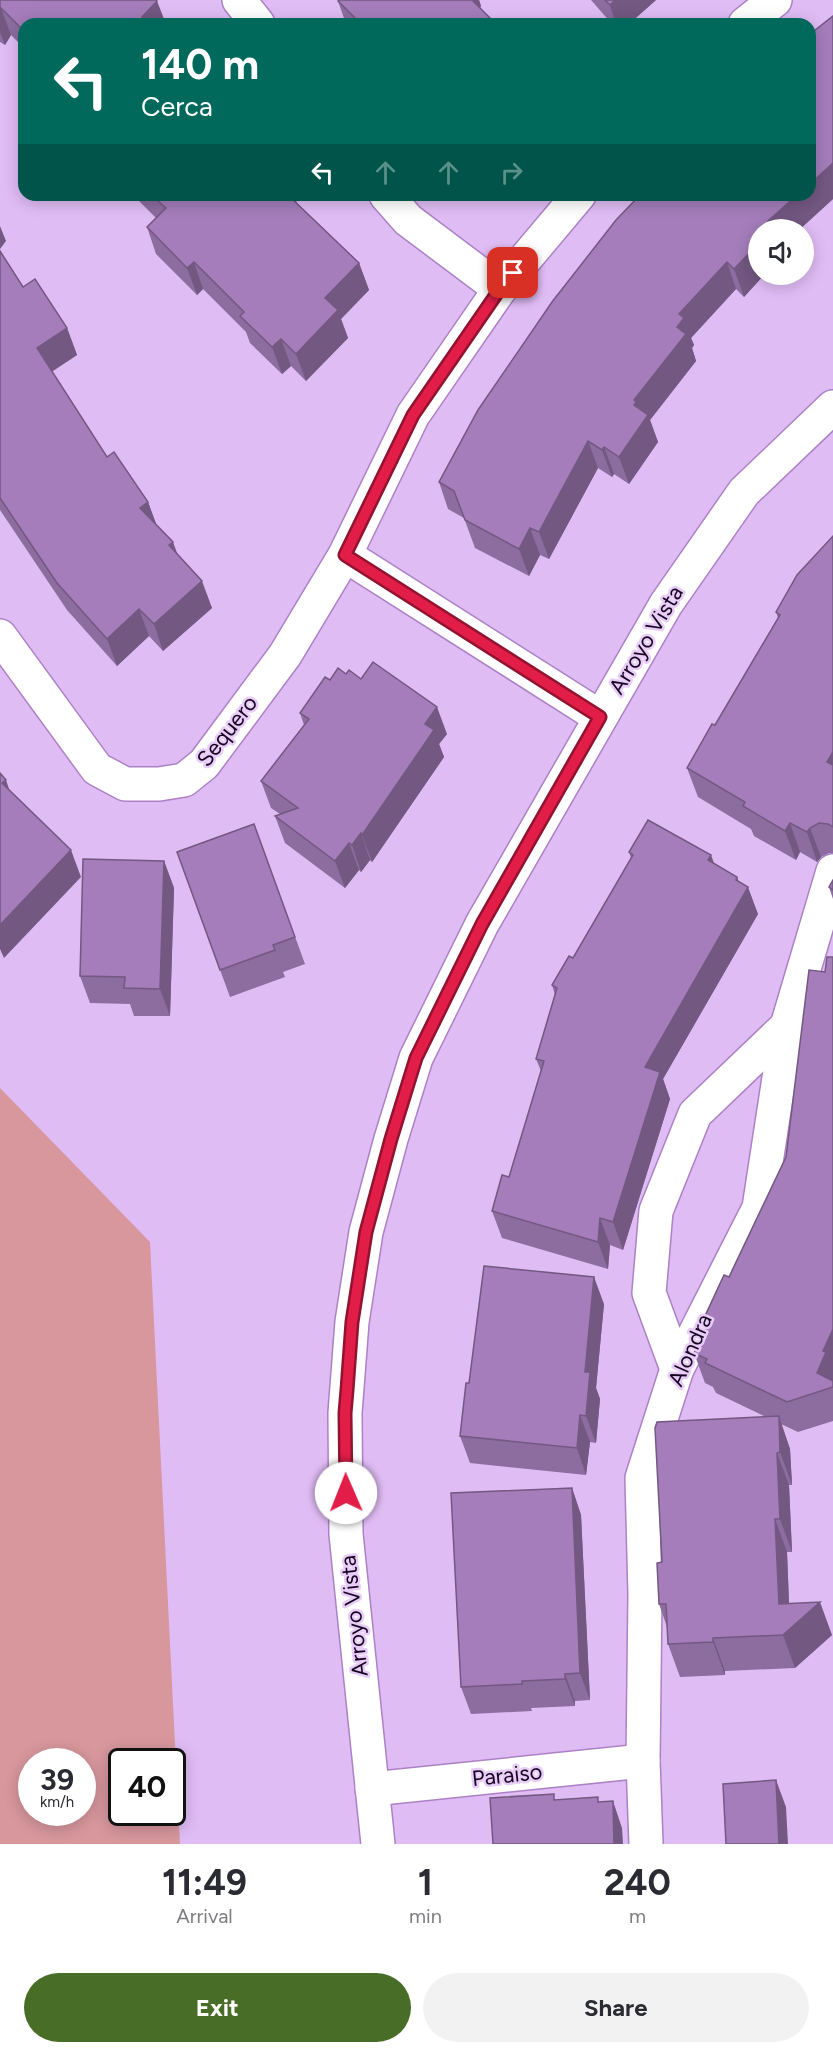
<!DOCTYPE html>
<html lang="en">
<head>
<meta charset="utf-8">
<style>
  body { margin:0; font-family:Figtree,sans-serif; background:#f2f2f3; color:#2b2b33; height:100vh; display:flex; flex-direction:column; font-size:22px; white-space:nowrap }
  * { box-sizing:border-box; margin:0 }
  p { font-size:20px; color:#7c7c81 }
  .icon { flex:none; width:33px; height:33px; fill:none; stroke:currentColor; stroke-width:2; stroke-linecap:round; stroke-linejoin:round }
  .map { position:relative; height:1844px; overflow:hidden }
  .side { display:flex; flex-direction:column; background:#fff; flex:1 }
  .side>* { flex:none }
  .banner { position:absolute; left:18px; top:18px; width:798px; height:183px; border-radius:18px; box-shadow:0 3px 15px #0003; background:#00695c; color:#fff; overflow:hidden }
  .controls { position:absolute; left:748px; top:219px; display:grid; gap:12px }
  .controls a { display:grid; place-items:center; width:66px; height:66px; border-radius:50%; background:#fff; box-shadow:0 3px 15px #0003; font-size:30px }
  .speed { position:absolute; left:18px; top:1748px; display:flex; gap:12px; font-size:30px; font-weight:700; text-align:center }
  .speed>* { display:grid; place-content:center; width:78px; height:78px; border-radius:50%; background:#fff; box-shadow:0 3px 15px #0003; line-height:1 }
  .speed small { font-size:15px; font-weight:400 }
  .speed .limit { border:3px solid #111; border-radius:9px; background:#fff; color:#111 }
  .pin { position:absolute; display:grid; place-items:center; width:51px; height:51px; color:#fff; margin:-26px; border-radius:12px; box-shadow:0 3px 9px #0006 }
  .me { position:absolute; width:66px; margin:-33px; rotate:359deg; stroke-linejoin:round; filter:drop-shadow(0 0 4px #0008) }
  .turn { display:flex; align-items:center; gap:21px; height:126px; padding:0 24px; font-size:27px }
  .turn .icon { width:78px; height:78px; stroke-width:2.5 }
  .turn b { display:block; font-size:42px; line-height:51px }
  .lanes { display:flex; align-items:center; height:57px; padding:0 24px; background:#0003; justify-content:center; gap:30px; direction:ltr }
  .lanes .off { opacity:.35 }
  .eta { display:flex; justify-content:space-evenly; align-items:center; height:102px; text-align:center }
  .eta b { font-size:36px; font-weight:700; line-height:42px }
  .primary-button { display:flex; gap:12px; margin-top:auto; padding:12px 24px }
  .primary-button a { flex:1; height:69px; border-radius:36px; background:#486d26; color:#fff; font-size:24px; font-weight:700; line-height:69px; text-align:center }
  .primary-button a+a { background:#f2f2f3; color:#2b2b33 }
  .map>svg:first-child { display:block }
</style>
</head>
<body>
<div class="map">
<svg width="833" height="1844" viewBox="0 0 833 1844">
  <rect width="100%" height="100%" fill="#e0bcf5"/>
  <path fill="#d7979d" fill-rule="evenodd" d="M0 1088 150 1242 180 1844H0ZM32 1761H82V1812H32ZM122 1761H172V1812H122Z"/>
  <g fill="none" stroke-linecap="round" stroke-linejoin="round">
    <g stroke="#ac81c5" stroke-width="36">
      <g id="minor">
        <path d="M239 0 258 24"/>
        <path d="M745 24 775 0"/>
        <path d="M386 195 408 220 500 289"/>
        <path d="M345 555 600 717"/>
        <path d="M0 636 97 769 125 784H159L184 780 204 764 285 655 345 555 413 415 500 289 579 195"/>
        <path d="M677 1369 649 1293 656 1211 695 1114 787 1026"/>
        <path d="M372 1789 643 1761"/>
        <path d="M378 1844 346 1534 345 1413 352 1322 366 1232 391 1139 416 1058 482 924 666 604 744 492 833 407"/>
        <path d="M646 1844 643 1761 645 1594 642 1478 677 1369 759 1208 787 1026 833 871"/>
      </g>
    </g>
    <use href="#minor" stroke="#fff" stroke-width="33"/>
  </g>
  <g fill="#8d6ca0">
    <path d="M0 0 24 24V48L11 35 5 45 0 42Z"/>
    <path d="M339 0H479L481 6 480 8 496 24H346L338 1Z"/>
    <path d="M591 0H656L629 24H612Z"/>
    <path d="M833 16V199L799 230H759V274H765L744 297 736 289 691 338 694 345 692 348 696 361 650 420 658 442 629 484 614 474 612 477 598 468 549 559 540 555 529 576 475 548 464 518 448 509 439 482 478 410 552 302 616 220 640 195H810V34Z"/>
    <path d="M133 195H294L297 203 359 263 369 290 341 319 348 338 306 381 291 366 282 374 250 343 246 332 203 289 197 295 156 254 147 227 156 218Z"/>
    <path d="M0 251 23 287 67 328 77 355 52 371 107 457 148 502 156 524 177 554 212 608 163 651 149 636 117 666 67 610 0 510Z"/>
    <path d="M833 536V853H829L821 857 817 862 800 852 796 860 754 836 751 829 698 797 687 768 715 725 778 618 776 612Z"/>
    <path d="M346 674 361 679 447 734 439 744 444 757 372 862 370 860 361 872 359 870 345 888 285 843 275 816 280 814 271 808 261 781 304 725 300 713 330 680Z"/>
    <path d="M254 824 305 964 283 972 285 977 230 997 177 852Z"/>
    <path d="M629 852 714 863 739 882 758 914 663 1079 670 1099 623 1250 610 1245 608 1269 502 1238 492 1211 509 1177 541 1071 536 1059 555 995 552 985 573 958 631 858Z"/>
    <path d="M164 861 174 888 170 1016H134L130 1004 90 1003 80 976Z"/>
    <path d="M833 880V899L829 887Z"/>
    <path d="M833 957V1421L798 1432 781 1424 790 1449 792 1485H789L792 1552H787L789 1603 832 1635 795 1668 725 1671V1675L680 1677 668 1644 667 1627 659 1604 662 1562 766 1417 716 1393 713 1387 705 1383 694 1353 708 1324 705 1316 729 1277 786 1157 825 972Z"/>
    <path d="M604 1304 596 1388 600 1399 596 1443 590 1442 586 1475 470 1463 460 1436 469 1383Z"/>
    <path d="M572 1488 581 1515 590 1700 575 1701V1706L531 1708 532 1711 471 1714 461 1687Z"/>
  </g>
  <g fill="#735882">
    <path d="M466 0H479L481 6 472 17Z"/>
    <path d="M615 0H656L629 24H616L610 5Z"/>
    <path d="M157 1 166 24H144L142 17Z"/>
    <path d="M1 8 11 35 5 45 0 32V9Z"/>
    <path d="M833 163V199L799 230H771L768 221 797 195H810V184Z"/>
    <path d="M294 195 303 222 291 198Z"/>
    <path d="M0 226 6 241 0 249Z"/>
    <path d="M759 243V274H765L744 297 734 269Z"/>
    <path d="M194 262 203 289 197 295 187 268Z"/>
    <path d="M727 262 736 289 691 338 694 345 692 348 696 361 650 420 658 442 629 484 619 457 634 405V400L677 327 679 314Z"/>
    <path d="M359 263 369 290 341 319 348 338 306 381 296 354 325 298Z"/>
    <path d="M67 328 77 355 47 375 37 348Z"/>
    <path d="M281 339 291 366 282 374 272 347Z"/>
    <path d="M588 441 598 468 549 559 539 532Z"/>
    <path d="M604 447 614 474 612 477 602 450Z"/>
    <path d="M148 502 158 529 140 508Z"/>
    <path d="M530 528 540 555 529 576 519 549Z"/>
    <path d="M173 542 183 569 169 545Z"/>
    <path d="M202 581 212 608 163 651 154 624Z"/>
    <path d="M139 609 149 636 117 666 107 639Z"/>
    <path d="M437 707 447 734 439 744 444 757 372 862 362 835 425 724Z"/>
    <path d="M833 752V778L827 762Z"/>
    <path d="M6 780 15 807 2 783Z"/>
    <path d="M790 823 800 852 796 860 785 831Z"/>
    <path d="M810 828 821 857 817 862 807 832Z"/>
    <path d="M361 833 370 860 361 872 352 845Z"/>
    <path d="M349 843 359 870 345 888 335 861Z"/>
    <path d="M71 850 81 877 4 958 0 949V925Z"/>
    <path d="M711 855 721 882 708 860Z"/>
    <path d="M164 861 174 888 170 1016 160 989Z"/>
    <path d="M737 877 744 895 748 887 758 914 663 1079 670 1099 623 1250 613 1222 645 1067Z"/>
    <path d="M600 1218 610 1245 608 1269 598 1242Z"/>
    <path d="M594 1277 604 1304 596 1388 600 1399 596 1443 586 1416 585 1372Z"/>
    <path d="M833 1329V1387L817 1373 823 1351Z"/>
    <path d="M580 1415 590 1442 586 1475 577 1448Z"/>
    <path d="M779 1416 790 1449 792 1485 780 1452Z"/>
    <path d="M777 1453 789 1485 792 1552 780 1519Z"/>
    <path d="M572 1488 581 1515 590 1700 580 1673Z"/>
    <path d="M775 1519 787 1552 790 1629 820 1602 832 1635 795 1668 783 1635 779 1604Z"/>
    <path d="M713 1638 725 1671V1675L713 1642Z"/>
    <path d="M565 1674 575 1701V1706L565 1679Z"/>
    <path d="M776 1780 786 1807 788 1844H779Z"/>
    <path d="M613 1801 622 1828 623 1844H614Z"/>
  </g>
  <g fill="#a47dba" stroke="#735882" stroke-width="1.5">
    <path d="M0 0H156L157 1 142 17 149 24H24V31L1 8 0 9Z"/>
    <path d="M339 0H472L496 24H361L338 1Z"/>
    <path d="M605 0H615L610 5Z"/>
    <path d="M833 16V163L810 184V34Z"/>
    <path d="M151 195H293L291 198 359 263 325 298 338 310 296 354 281 339 272 347 240 316 244 312 194 262 187 268 147 227 166 208Z"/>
    <path d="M640 195H797L768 221 774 227 772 230H759V243L734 269 727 262 679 314 684 318 677 327 686 334 634 400 636 402 634 405 648 415 619 457 604 447 602 450 588 441 539 532 530 528 519 549 465 520 454 491 439 482 478 410 552 302 616 220Z"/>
    <path d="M0 251 23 287 35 279 67 328 37 348 107 457 114 452 148 502 140 508 173 542 169 545 202 581 154 624 139 609 107 639 57 583 0 498Z"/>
    <path d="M833 536V752L827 762 833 765V827L828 824 819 823 810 828 807 832 790 823 785 831 743 806 745 802 687 768 712 724 715 725 780 615 776 612 797 575Z"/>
    <path d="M373 662 437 707 425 724 434 730 362 835 361 833 352 845 349 843 335 861 275 816 298 808 261 781 309 719 300 713 325 677 330 680 338 668 346 674 349 670 361 679Z"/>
    <path d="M0 773 6 780 2 783 71 850 0 925Z"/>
    <path d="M648 820 711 855 708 860 737 877 736 880 748 887 645 1067 660 1072 613 1222 600 1218 598 1242 492 1211 502 1175 509 1177 544 1061 536 1059 557 988 552 985 569 956 573 958 633 855 629 852Z"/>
    <path d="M254 824 295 937 273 945 275 950 220 970 177 852Z"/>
    <path d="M83 859 164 861 160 989 124 988 125 977 80 976Z"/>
    <path d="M833 880V890L829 887Z"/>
    <path d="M827 957H833V1329L823 1351 826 1352 817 1373 833 1381V1387L787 1402 705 1363 707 1359 694 1353 710 1319 705 1316 724 1275 729 1277 786 1157 809 970 825 972Z"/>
    <path d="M484 1266 594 1277 585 1372H590L586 1416 580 1415 577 1448 460 1436 466 1383H469Z"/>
    <path d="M779 1416 780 1452 777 1453 780 1519H775L779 1604 820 1602 783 1635 713 1638V1642L668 1644 666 1604H659L657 1563 662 1562 655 1428 657 1422Z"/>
    <path d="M572 1488 580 1673 565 1674V1679L522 1681V1684L461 1687 451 1493Z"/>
    <path d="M776 1780 779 1844H726L723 1784Z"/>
    <path d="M554 1794V1800L598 1797V1802L613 1801 614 1844H493L490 1798Z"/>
  </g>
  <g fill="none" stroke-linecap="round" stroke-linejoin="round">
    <g stroke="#92132f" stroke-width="15">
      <path id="route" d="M346 1493 345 1413 347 1390 352 1322 366 1232 391 1139 416 1058 482 924 600 717 345 555 413 415 500 289 513 273"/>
    </g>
    <use href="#route" stroke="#e11d48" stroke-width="10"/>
  </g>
  <g text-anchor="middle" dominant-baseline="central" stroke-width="5" stroke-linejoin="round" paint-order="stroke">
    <g font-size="22" fill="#17061f" stroke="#e8cdf9">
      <text transform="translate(646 640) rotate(-59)">Arroyo Vista</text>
      <text transform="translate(227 731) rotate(-52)">Sequero</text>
      <text transform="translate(690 1350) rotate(-66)">Alondra</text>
      <text transform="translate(354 1616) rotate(-96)">Arroyo Vista</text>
      <text transform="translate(507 1775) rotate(-6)">Paraiso</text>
    </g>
  </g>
</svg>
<div class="controls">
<a><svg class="icon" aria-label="sound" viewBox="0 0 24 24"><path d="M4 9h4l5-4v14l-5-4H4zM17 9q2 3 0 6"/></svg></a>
</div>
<div class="speed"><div>39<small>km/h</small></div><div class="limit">40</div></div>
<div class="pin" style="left:513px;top:273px;background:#d93025"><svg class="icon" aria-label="arrive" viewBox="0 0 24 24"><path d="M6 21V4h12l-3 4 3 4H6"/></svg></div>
<svg class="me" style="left:346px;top:1493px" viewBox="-20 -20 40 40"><circle r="19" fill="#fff"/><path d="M0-13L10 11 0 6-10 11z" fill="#e11d48"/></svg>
<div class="banner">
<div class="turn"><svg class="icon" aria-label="left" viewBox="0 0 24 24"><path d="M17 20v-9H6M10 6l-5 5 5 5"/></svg><div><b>140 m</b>Cerca</div></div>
<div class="lanes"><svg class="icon" aria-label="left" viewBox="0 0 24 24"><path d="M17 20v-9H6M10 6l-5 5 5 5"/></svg><svg class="icon off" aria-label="ahead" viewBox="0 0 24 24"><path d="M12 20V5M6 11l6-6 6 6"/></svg><svg class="icon off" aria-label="ahead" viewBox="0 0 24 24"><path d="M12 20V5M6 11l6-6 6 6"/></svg><svg class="icon off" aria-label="right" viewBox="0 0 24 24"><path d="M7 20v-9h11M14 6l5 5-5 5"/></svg></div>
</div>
</div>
<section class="side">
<div class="eta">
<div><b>11:49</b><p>Arrival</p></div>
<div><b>1</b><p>min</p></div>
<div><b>240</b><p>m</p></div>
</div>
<div class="primary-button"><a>Exit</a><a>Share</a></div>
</section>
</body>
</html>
